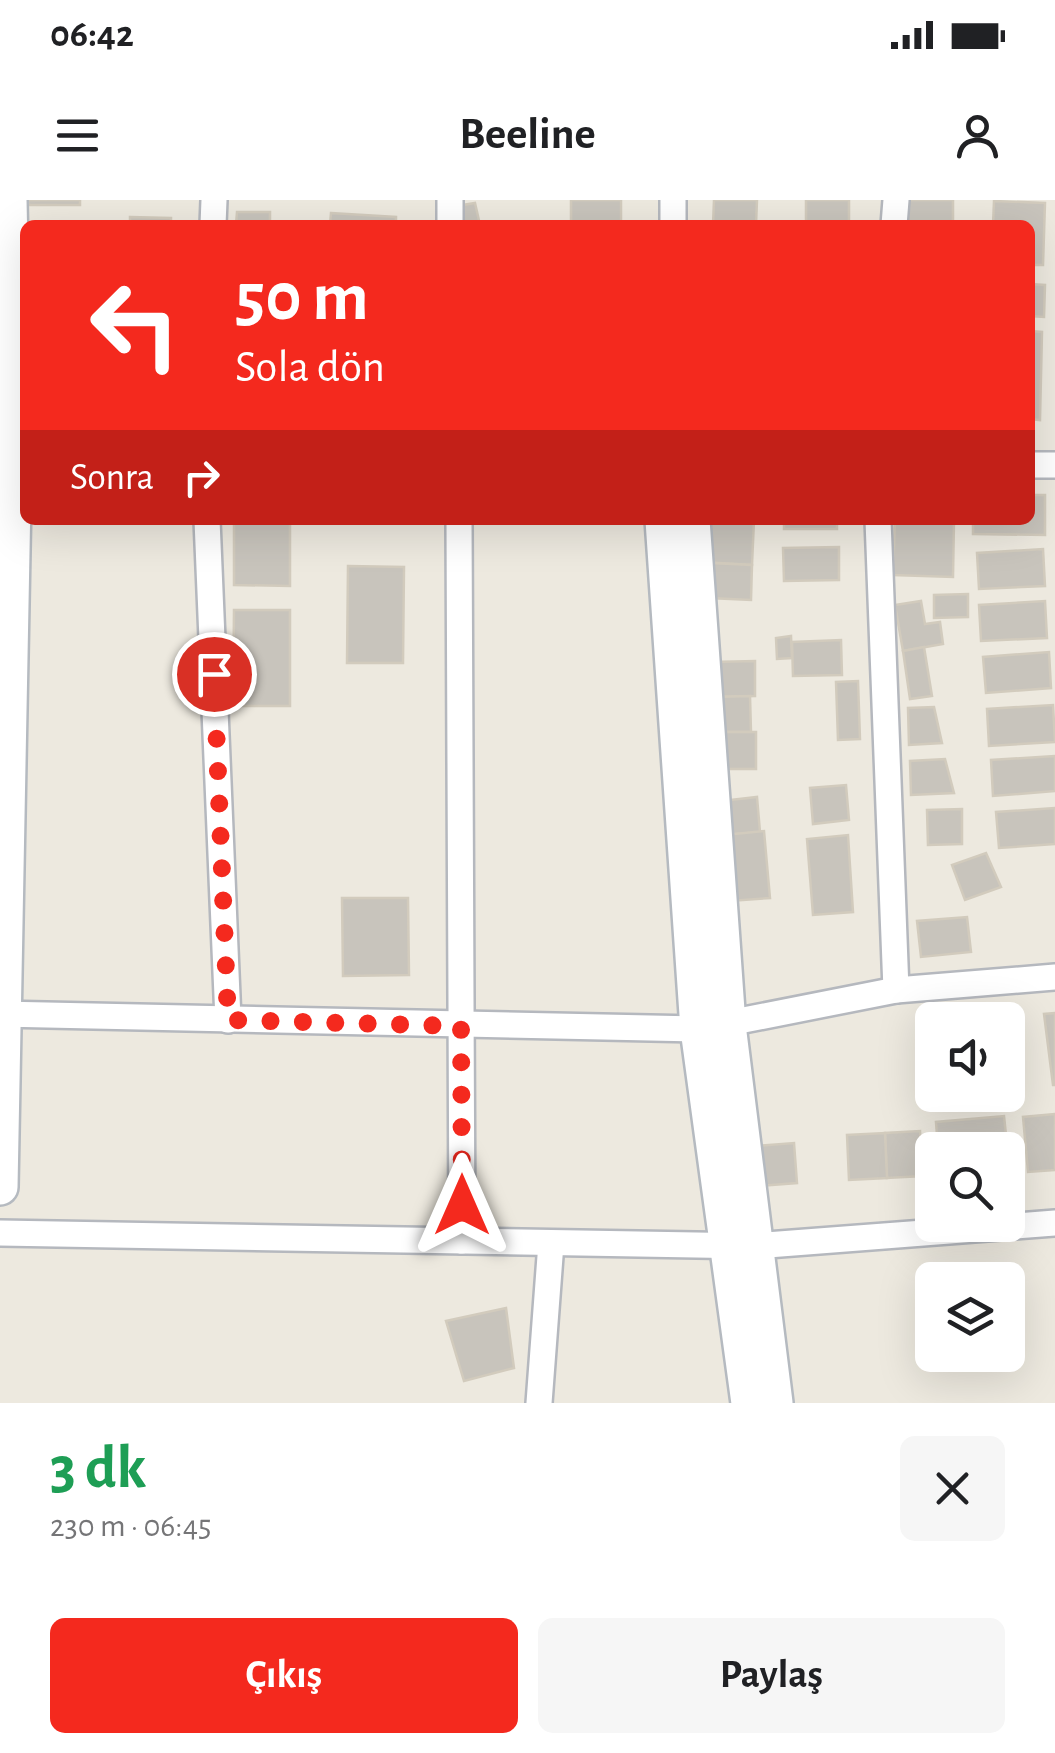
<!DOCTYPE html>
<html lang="tr">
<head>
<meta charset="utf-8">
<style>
  body { margin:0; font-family:"Alegreya Sans",sans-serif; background:#f6f6f6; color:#202124; height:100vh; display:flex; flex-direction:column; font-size:38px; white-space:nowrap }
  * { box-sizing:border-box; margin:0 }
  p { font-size:32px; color:#757577 }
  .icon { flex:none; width:55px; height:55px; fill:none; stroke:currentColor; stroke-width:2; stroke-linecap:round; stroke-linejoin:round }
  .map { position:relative; height:1203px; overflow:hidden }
  .details { display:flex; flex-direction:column; background:#fff; flex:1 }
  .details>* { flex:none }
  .hud { position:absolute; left:20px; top:20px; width:1015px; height:305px; border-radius:15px; box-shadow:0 10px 40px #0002; background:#f4291e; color:#fff; overflow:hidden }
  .buttons { position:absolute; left:915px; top:802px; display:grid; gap:20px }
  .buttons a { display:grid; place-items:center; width:110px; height:110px; border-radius:15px; background:#fff; box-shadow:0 10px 40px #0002; font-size:50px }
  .pin { position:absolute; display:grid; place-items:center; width:85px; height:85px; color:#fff; margin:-42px; border:5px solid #fff; border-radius:50%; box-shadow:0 2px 10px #0007 }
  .me { position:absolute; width:110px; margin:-55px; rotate:0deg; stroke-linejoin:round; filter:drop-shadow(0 0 8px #0008) }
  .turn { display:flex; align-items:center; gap:35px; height:210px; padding:0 50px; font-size:45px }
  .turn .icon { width:130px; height:130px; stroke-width:2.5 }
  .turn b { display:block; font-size:70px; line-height:85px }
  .then { display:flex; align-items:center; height:95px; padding:0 50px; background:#0003; gap:20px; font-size:38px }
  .round { display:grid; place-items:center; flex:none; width:105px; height:105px; border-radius:15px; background:#f6f6f6 }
  .overview { display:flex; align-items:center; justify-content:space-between; height:170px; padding:0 50px }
  h1 { font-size:60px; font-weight:700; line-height:75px; color:#1e9e55 }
  .cta { display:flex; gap:20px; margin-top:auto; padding:20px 50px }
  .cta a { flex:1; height:115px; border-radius:15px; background:#f4291e; color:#fff; font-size:40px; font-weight:700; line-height:115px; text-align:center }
  .cta a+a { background:#f6f6f6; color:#202124 }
  .status { display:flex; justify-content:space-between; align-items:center; height:70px; padding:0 50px; background:#fff; direction:ltr }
  .status svg { height:28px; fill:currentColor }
  header { display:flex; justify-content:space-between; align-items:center; height:130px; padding:0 50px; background:#fff; font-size:45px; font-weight:700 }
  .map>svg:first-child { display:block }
</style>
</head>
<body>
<div class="status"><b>06:42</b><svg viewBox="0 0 49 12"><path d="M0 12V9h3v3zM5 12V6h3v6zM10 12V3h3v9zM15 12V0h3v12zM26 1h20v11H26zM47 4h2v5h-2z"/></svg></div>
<header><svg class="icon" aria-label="menu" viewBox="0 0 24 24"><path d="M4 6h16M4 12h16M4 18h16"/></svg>Beeline<svg class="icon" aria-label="person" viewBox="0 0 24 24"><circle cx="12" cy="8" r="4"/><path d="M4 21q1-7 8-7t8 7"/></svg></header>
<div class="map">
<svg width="1055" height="1203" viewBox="0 0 1055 1203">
  <rect width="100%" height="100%" fill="#ede9df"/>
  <g fill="#c8c4bc" stroke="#d2cbbd" stroke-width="2.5">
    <rect x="28" y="0" width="52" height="5"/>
    <rect x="571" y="0" width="50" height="25"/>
    <path d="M714 0H757L756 25H713Z"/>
    <path d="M806 0H849V23L806 22Z"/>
    <path d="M900 0H953V25H899Z"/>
    <path d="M994 1 1045 3 1043 65H1030V25H993Z"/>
    <path d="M475 3 480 25H460L456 6Z"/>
    <path d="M237 12H270V25H236Z"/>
    <path d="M331 13 396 17V25H330Z"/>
    <path d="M130 17 171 18V25H130Z"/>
    <path d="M1030 84 1045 85 1044 117 1030 116Z"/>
    <path d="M1030 131 1042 132 1040 220 1030 219Z"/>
    <path d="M1030 295H1045V335L973 334V320H1030Z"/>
    <path d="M234 320H290V386L234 385Z"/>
    <path d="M703 320H754L752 365 702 362Z"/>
    <rect x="784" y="320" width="53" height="9"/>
    <path d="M895 320H954L953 377 893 375Z"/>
    <path d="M839 347V380L784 381 783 348Z"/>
    <path d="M1043 349 1045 386 979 389 977 353Z"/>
    <path d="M710 363 752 365 751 400 709 398Z"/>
    <path d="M348 366 404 367 403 463H347Z"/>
    <path d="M968 394V417L934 418V395Z"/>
    <path d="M921 401 925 424 940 422 943 444 903 451 895 405Z"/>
    <path d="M1045 401 1047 438 981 441 979 405Z"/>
    <path d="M234 410H290V506H233Z"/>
    <path d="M791 436 792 458 777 459 776 438Z"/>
    <path d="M841 440 842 475 793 476 792 442Z"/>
    <path d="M924 447 932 496 910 499 903 451Z"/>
    <path d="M1049 452 1051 488 986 493 983 457Z"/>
    <path d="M755 461V496L714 497 713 462Z"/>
    <path d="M858 481 860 539 838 540 836 482Z"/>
    <path d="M750 496 751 532H714V497Z"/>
    <path d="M1053 505 1055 542 989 546 987 509Z"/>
    <path d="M934 507 942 543 909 545 908 508Z"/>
    <path d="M714 532H756V569H715Z"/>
    <path d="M1055 556V591L993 596 991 560Z"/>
    <path d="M945 559 954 593 911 595 910 561Z"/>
    <path d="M846 585 849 620 813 624 810 588Z"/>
    <path d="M757 597 760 632 724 635 721 601Z"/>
    <path d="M1055 608V644L999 648 996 612Z"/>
    <path d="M962 609V644L928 645 927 610Z"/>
    <path d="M764 631 770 698 730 701 724 635Z"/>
    <path d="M848 635 853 712 813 715 807 639Z"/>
    <path d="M986 653 1001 687 965 700 952 665Z"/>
    <path d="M342 698H408L409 775 343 776Z"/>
    <path d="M967 717 971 752 921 757 917 721Z"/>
    <path d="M1008 812 1012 867H1008V820H938Z"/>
    <path d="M1055 813V885H1053L1044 814Z"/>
    <path d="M1055 914V970L1028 972 1023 917Z"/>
    <path d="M1004 916 1010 973 1008 950H938L936 922Z"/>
    <path d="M920 931 923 976 887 978 885 933Z"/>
    <path d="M885 933 887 978 849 980 847 935Z"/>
    <path d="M794 943 797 983 760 986 756 946Z"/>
    <path d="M506 1108 514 1168 464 1181 446 1121Z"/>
  </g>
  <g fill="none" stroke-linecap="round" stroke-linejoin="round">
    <g stroke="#b5b8be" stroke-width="30">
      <g id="street">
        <path d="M673 0V25"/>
        <path d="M213 25 214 0"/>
        <path d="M450 25V0"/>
        <path d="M894 25 896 0"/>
        <path d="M1030 265H1055"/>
        <path d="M207 320 228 820"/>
        <path d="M459 320 462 1041"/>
        <path d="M878 320 896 790"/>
        <path d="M0 814 698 829 896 790 1055 777"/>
        <path d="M0 1033 754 1046 1055 1023"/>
        <path d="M539 1203 551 1043"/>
      </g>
    </g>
    <g stroke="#b5bac0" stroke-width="40">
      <g id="secondary">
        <path d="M663 320 698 829 749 1203"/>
        <path d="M692 320 728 825 775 1203"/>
        <path d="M0 987 14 245 9 0"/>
      </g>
    </g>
    <use href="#street" stroke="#fff" stroke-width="25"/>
    <use href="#secondary" stroke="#fff" stroke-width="35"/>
  </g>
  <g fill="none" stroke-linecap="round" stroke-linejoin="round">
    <path stroke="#f4291e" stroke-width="18" stroke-dasharray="0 32.4" d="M214 474 228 820 461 826 462 1005"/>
  </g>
</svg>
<div class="buttons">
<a><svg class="icon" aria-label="sound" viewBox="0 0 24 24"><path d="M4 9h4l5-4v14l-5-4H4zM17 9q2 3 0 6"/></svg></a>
<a><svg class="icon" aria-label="search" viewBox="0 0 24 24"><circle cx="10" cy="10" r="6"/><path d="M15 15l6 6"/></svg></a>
<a><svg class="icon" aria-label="layers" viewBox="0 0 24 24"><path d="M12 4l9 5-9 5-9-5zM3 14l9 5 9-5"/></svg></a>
</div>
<div class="pin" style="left:214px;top:474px;background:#d93025"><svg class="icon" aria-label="arrive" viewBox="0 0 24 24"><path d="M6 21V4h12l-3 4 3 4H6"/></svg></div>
<svg class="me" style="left:462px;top:1005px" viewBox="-20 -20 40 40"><path d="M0-17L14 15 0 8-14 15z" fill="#f4291e" stroke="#fff" stroke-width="4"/></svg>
<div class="hud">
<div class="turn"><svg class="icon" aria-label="left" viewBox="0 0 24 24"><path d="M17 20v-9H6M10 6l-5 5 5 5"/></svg><div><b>50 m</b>Sola dön</div></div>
<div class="then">Sonra<svg class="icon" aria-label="right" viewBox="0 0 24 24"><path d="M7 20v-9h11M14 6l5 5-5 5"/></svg></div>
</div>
</div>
<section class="details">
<div class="overview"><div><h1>3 dk</h1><p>230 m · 06:45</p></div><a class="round"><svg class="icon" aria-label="close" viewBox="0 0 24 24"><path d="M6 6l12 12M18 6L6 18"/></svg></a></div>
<div class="cta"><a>Çıkış</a><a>Paylaş</a></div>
</section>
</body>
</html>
